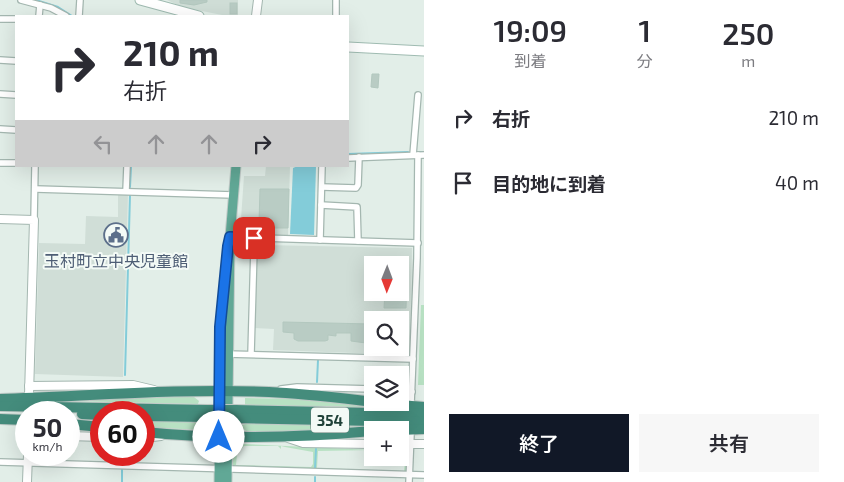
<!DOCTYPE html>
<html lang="ja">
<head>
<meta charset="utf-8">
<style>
  body { margin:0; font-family:"Exo 2","Noto Sans JP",sans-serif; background:#f7f7f7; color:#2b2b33; height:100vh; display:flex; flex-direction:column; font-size:19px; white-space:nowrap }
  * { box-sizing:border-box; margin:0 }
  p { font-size:16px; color:#7c7c81 }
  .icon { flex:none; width:28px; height:28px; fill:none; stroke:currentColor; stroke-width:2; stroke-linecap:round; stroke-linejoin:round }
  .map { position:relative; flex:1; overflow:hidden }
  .sheet { display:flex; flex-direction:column; background:#fff; width:420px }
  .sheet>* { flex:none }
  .guide { position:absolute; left:15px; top:15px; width:334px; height:152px; border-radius:0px; box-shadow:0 5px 20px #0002; background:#fff; color:#2b2b33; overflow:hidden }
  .needle { width:32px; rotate:181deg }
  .buttons { position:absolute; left:364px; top:256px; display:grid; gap:10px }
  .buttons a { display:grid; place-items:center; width:45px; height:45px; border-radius:0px; background:#fff; box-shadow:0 5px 20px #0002; font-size:25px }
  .speed { position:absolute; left:15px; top:401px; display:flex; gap:10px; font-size:25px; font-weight:700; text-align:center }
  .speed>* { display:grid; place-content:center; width:65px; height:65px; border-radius:50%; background:#fff; box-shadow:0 5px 20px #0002; line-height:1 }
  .speed small { font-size:12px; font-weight:400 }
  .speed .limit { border:8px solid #d22; background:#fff; color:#111 }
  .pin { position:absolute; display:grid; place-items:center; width:42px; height:42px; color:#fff; margin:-21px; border-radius:10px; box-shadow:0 2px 8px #0006 }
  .me { position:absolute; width:55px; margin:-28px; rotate:0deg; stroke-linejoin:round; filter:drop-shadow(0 0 4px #0008) }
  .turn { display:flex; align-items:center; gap:18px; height:105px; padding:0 25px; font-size:22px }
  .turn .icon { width:65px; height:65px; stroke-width:2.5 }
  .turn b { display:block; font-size:35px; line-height:42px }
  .lanes { display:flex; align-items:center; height:48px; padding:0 25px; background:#0003; justify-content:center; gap:25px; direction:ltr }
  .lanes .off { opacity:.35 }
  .eta { display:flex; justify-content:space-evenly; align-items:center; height:85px; text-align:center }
  .eta b { font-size:30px; font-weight:600; line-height:35px }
  .primary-button { display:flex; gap:10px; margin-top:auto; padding:10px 25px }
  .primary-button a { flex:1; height:58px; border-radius:0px; background:#111827; color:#fff; font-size:20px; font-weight:600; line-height:58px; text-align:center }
  .primary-button a+a { background:#f7f7f7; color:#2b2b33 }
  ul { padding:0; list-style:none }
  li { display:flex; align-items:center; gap:15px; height:65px; padding:0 25px }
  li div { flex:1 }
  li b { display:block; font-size:19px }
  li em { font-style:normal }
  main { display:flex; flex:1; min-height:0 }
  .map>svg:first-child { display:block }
</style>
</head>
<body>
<main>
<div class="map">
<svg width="424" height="482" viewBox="0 0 424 482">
  <rect width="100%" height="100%" fill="#e2eee8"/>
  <g fill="#d0ded7" fill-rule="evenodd">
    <path d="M167 0H238V16H227L182 7Z"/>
    <path d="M266 166H290L288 236 240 233 244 176H265Z"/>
    <path d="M118 194H128L123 377 35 374 39 243 85 244 86 216 118 217Z"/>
    <path d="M263 245 412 248 410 352 407 355 273 350 274 329 254 328 257 251ZM372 265H400V292H372ZM372 320H400V348H372Z"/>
  </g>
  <g fill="#b8e1c3" fill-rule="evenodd">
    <path d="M421 305H424V385H418Z"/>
    <path d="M126 397H194L199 401 198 404 69 401Z"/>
    <path d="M245 398 307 399 383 408 245 405Z"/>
    <path d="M144 421 200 422V430L144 427Z"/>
    <path d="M248 423 377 427 337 431H246L240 426Z"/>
    <path d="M243 444 372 450 318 451 317 468 404 471 406 452 400 450H407V470L405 472 233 466V455ZM244 446H278L281 449V446L285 447 313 452V464L311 467 236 465 237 454Z"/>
  </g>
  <path fill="#83ccd9" d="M298 166H316L314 235 290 234 293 168Z"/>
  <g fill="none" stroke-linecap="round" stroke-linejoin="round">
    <g stroke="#83ccd9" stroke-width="2">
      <path d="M36 0 58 7 72 16"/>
      <path d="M420 152H424"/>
      <path d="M348 154 408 152"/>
      <path d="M130 187 131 166"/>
      <path d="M125 375 130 195"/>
      <path d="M317 382 318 360"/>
      <path d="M122 462 123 455"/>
      <path d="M315 468 316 449"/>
      <path d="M122 482V470"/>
      <path d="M315 482V477"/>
    </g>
  </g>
  <g fill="#b9ccc4" stroke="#b3c8bf">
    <path d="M180 0H207V2L194 5 180 3Z"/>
    <rect x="230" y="3" width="7" height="11"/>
    <path d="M372 74H379L378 88 371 87Z"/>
    <path d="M260 189H289L288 228H265V223H259Z"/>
    <path d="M400 276H407L406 308H384L385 292H400Z"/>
    <path d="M283 322 372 324V335H370V341H366V343L351 341V333H336V336L328 335V340L325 341H298L294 339V333L283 332Z"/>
    <path d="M400 324 408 325 407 346H400Z"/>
  </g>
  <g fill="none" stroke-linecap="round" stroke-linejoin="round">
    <g stroke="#a4b7b0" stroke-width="8">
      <g id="minor">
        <path d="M21 0 51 8 66 16"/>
        <path d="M39 16 40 5"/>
        <path d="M79 16 80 0"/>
        <path d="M336 16V0"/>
        <path d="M0 19H16"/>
        <path d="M0 60 16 61"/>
        <path d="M0 94 16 95"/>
        <path d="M0 129 16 130"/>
        <path d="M413 155 418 95"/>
        <path d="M348 158 424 155"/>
        <path d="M0 163H16"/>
        <path d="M322 187 356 188 358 185 359 157"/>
        <path d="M36 189 233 195"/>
        <path d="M126 191 127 166"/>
        <path d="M321 205 357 207 358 241"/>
        <path d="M34 220 35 166"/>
        <path d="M230 237 418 243"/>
        <path d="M320 240 322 166"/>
        <path d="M227 354 413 359"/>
        <path d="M251 354 254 248"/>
        <path d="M281 389 297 387 372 389"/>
        <path d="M400 390 412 392"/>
        <path d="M411 404 417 258 418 155"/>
        <path d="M0 462 424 475"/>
        <path d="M409 482 411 434"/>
      </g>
    </g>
    <g stroke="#a4b7b0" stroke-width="10">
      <g id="tertiary">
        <path d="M256 16 258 0"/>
        <path d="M0 219 34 220 29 395"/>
        <path d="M29 386 133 385 154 390"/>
        <path d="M69 436 101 437"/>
        <path d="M144 438 161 436"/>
        <path d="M288 438 303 443 372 444"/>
        <path d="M400 444H424"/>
        <path d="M27 482 28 455"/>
      </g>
    </g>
    <g stroke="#9fbbb1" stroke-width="11">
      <g id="secondary">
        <path d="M140 0 199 16"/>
        <path d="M348 47 424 51"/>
      </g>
    </g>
    <g stroke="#c0cac7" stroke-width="11">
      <g id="primary">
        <path d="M230 237 236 166"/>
        <path d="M219 482 220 327 230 237 227 482"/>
      </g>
    </g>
    <g stroke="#c0cac7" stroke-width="12">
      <g id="trunk">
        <path d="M0 399C90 396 179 388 269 392 321 394 372 403 424 407"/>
        <path d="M0 406 207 410"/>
        <path d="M235 410 424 414"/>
        <path d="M82 414 101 415"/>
        <path d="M144 416 207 417"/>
        <path d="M235 418 424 422"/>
        <path d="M0 419 26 420"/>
        <path d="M69 424 101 427"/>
        <path d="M400 430 424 429"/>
        <path d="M144 432C220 440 296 438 372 431"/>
      </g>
    </g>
    <use href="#minor" stroke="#fff" stroke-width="5.5"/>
    <use href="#tertiary" stroke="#fff" stroke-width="8"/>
    <use href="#secondary" stroke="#fff" stroke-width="9"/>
    <use href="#primary" stroke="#61a896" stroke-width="9"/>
    <use href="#trunk" stroke="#448c7c" stroke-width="10"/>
    <g stroke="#c0cac7" stroke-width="12" stroke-linecap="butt">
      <g id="trunk-bridge">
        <path d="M207 410H235"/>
        <path d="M207 417 235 418"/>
      </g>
    </g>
    <use href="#trunk-bridge" stroke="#448c7c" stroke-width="10"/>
  </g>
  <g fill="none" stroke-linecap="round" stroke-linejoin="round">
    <g stroke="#114b97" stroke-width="12">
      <path id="route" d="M219 437 220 327 228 246 230 237 254 238"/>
    </g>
    <use href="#route" stroke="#1a73e8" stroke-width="9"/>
  </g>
  <defs>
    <g id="civic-ring" transform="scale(1.25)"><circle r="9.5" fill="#f3faf6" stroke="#5c6f8a" stroke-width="1.5"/><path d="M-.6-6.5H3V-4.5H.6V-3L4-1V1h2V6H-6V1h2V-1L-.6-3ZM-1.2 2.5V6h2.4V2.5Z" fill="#5c6f8a"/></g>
  </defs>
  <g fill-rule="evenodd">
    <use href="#civic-ring" x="116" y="235"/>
  </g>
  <g text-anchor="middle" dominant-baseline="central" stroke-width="4" stroke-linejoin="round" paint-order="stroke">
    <rect fill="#f3faf6" stroke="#5f7871" stroke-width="1" x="311" y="407.5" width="38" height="25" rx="4"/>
    <g font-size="15" font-weight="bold" fill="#1f4138">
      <text x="330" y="420">354</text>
    </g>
    <g font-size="16" fill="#4e5e75" stroke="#f3faf6">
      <text x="116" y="260">玉村町立中央児童館</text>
    </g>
  </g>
</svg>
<div class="buttons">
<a><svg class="needle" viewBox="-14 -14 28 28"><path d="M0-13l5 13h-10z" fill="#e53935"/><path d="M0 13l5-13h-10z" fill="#7c7c81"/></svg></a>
<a><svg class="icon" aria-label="search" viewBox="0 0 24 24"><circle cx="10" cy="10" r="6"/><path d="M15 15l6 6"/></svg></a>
<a><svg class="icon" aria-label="layers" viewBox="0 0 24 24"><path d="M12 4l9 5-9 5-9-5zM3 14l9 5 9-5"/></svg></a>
<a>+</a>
</div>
<div class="speed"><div>50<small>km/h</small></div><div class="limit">60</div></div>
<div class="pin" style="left:254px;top:238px;background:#d93025"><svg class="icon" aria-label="arrive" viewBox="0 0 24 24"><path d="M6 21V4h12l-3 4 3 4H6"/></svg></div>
<svg class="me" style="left:219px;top:437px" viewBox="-20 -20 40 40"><circle r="19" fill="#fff"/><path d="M0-13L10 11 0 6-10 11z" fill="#1a73e8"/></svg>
<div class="guide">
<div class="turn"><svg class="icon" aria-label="right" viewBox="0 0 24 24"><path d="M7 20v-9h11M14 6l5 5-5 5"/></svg><div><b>210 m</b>右折</div></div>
<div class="lanes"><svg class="icon off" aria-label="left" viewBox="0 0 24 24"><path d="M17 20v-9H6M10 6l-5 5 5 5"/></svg><svg class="icon off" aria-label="ahead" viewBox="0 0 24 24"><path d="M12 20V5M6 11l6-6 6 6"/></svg><svg class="icon off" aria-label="ahead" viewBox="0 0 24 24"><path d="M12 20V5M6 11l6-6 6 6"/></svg><svg class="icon" aria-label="right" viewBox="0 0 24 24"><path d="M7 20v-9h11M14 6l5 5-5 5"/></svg></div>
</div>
</div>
<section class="sheet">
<div class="eta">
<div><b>19:09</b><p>到着</p></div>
<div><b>1</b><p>分</p></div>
<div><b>250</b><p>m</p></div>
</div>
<ul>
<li><svg class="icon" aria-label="right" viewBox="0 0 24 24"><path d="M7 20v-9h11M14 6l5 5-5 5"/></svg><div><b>右折</b></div><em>210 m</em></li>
<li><svg class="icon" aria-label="arrive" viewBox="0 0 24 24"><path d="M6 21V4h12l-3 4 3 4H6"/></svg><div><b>目的地に到着</b></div><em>40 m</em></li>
</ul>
<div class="primary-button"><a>終了</a><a>共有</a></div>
</section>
</main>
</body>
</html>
